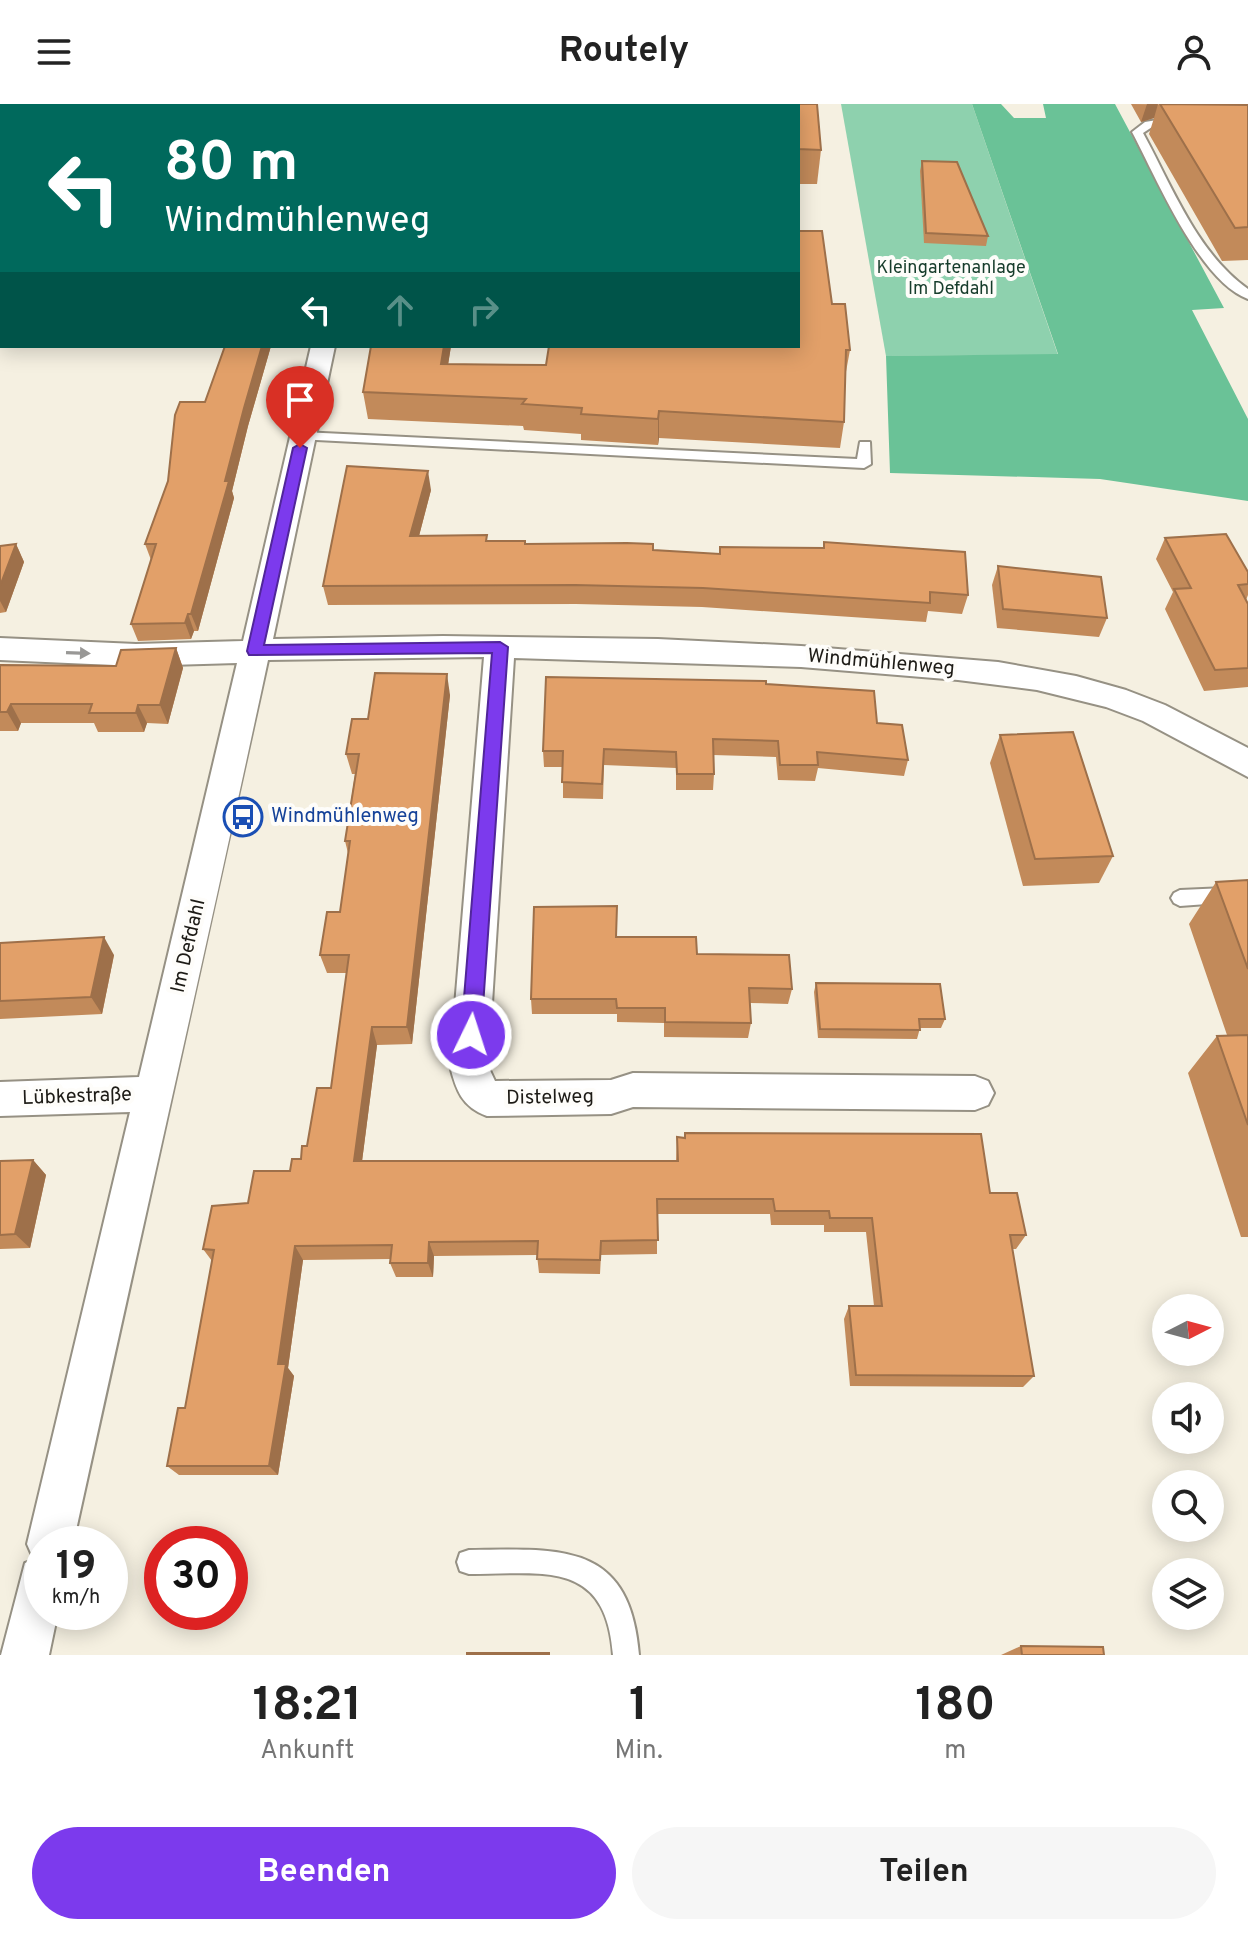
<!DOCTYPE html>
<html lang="de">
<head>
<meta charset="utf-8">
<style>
  body { margin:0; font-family:Overpass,sans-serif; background:#f6f6f6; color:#222; height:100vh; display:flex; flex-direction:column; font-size:30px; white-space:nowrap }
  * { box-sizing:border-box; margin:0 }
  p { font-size:26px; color:#767676 }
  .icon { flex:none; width:44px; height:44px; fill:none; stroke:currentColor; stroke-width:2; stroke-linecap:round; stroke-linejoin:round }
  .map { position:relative; height:1551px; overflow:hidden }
  .side { display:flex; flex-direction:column; background:#fff; flex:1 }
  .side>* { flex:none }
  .hud { position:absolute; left:0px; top:0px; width:800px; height:244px; box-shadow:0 4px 20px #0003; background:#00695c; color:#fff; overflow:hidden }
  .needle { width:52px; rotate:84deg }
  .fabs { position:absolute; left:1152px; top:1190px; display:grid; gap:16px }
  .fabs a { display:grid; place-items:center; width:72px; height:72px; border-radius:50%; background:#fff; box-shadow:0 4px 20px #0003; font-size:40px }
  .speed { position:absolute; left:24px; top:1422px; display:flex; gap:16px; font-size:40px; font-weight:700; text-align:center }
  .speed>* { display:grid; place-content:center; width:104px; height:104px; border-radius:50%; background:#fff; box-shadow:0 4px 20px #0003; line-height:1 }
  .speed small { font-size:20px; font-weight:400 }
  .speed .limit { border:12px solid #d22; background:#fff; color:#111 }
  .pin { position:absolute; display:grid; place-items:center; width:68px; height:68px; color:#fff; margin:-82px -34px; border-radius:50% 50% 50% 0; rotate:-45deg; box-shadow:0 0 8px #0007 }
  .pin .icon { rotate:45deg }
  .me { position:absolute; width:88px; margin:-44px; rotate:4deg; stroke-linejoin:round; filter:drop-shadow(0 0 6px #0008) }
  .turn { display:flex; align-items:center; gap:28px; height:168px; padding:0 32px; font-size:36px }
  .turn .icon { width:104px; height:104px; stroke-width:2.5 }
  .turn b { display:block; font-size:56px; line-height:68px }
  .lanes { display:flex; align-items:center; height:76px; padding:0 32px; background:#0003; justify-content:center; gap:40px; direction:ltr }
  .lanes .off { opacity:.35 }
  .eta { display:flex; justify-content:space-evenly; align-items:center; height:136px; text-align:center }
  .eta b { font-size:48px; font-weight:700; line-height:56px }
  .action { display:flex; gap:16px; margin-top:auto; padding:16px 32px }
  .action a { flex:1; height:92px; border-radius:48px; background:#7c3aed; color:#fff; font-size:32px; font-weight:700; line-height:92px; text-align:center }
  .action a+a { background:#f6f6f6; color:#222 }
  header { display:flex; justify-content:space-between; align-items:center; height:104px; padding:0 32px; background:#fff; font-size:36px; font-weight:700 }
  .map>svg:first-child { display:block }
</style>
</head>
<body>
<header><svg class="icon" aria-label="menu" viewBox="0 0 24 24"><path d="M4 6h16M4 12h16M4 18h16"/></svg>Routely<svg class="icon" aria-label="person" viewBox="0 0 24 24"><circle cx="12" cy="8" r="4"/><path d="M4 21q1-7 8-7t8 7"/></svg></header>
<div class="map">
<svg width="1248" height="1551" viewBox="0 0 1248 1551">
  <rect width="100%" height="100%" fill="#f5f0e1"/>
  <path fill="#8ed1ae" d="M841 0H972L1058 251 886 252Z"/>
  <path fill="#6ac297" d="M972 0H1001L1014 14H1046L1043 0H1115L1224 204 1192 206 1248 315V397L1100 375 890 369 886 252 1058 250Z"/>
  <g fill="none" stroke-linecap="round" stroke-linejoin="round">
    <g stroke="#969184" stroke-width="4">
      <g id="lane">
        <path d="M1175 13 1179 14V18L1152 23 1143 29C1172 82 1197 149 1248 185V195C1199 177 1156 73 1132 28L1145 18Z"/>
        <path d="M302 328 857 355 860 338H870L871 360 864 364 297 335V329Z"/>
        <path d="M1248 783V797L1180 802 1174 799 1171 794 1174 789 1180 786Z"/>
        <path d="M469 1446C560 1445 630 1437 639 1551H613C606 1455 544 1470 469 1470L460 1467 457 1458 460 1449Z"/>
      </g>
    </g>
    <g stroke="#969184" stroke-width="4">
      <g id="street">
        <path d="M371 0H391L370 2Z"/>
        <rect x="572" y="0" width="20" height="2"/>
        <path d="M311 242H335L273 535 443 532 658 535 801 542 998 558 1076 572 1126 586 1165 601 1248 644V673L1143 617 1106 603 1037 586 958 576 801 563 514 554 488 962 495 977 611 976 633 969 975 972 988 977 994 989 988 1001 975 1006 633 1003 611 1010 487 1012C462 1003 456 986 450 962L484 553 268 556C205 852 137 1145 73 1440H42V1508H58L49 1551H1L25 1459 34 1456 27 1440 130 1008 0 1012V978L139 973 237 559 136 562 0 556V534L136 540 243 537Z"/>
      </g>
    </g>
    <use href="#lane" fill="#fff" fill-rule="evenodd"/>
    <use href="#street" fill="#fff" fill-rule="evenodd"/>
  </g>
  <g fill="#c28a5a">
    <path d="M0 0H47L46 2H2V33H0Z"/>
    <path d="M98 0H342L341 2H97Z"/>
    <path d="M1131 0 1248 1V156L1222 157 1149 30 1154 14 1141 18Z"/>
    <path d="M798 2 821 46 817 80H798Z"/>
    <path d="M922 57 988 132 986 142 924 139 920 67Z"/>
    <rect x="0" y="116" width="2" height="91"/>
    <path d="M832 200 850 246 845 273 844 318 840 344 659 334 658 341 581 336V330L524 326 523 322 368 315 363 288 371 242H451L448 260 546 261Z"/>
    <path d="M208 242H271L248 322 232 387 234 394 198 527H194L191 535 138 537 131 520 151 456 145 440 205 298 224 244H209Z"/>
    <path d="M431 386 419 432 525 440 719 450 824 444V438L968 491 962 510 928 507 926 518 702 503 576 500 328 501 323 482Z"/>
    <path d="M1165 434 1248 468V491L1246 496 1248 500V583L1204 587 1165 505 1173 488 1156 455Z"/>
    <path d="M16 440 24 458 6 508 0 509V442Z"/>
    <path d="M998 462 1107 514 1099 533 997 524 992 481Z"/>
    <path d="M176 544 183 564 168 620 147 619 144 628H98L94 619H21L18 627H0V561L116 562Z"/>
    <path d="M766 580 877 619 908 656 904 672 818 664 815 677 778 676 776 653 713 651 714 670 713 686H676V664L604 661 603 695 563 694V663H544L543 647Z"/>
    <path d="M450 591 412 940 377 941 362 1057H676L677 1033 990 1089 1026 1131 1016 1145H1012L1034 1272 1023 1283 850 1282 844 1215 849 1202H874L866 1128H824V1121H771L770 1110H657V1150L601 1151 600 1170 539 1169 537 1151 434 1152 433 1173H396L390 1159 391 1155 303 1156 288 1264 294 1272 278 1371H179L167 1362 185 1304 212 1157 203 1145 248 1099 290 1067 301 1055 307 1042 331 984 347 869H327L320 851 340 808 348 749 345 737 355 670H352L346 650 368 615Z"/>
    <path d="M1000 631 1113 752 1099 779 1023 782 990 659Z"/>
    <path d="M1248 776V1133H1241L1188 969 1217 932 1227 931 1189 820 1216 778Z"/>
    <path d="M617 833 697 850 792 885 788 900 750 899 751 919 748 934 664 933V919L617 918V910H532L531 895Z"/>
    <path d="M0 839 114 851 102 910 0 915Z"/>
    <path d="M816 879 945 915 941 924H920L917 935 818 934 814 888Z"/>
    <path d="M33 1056 46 1071 30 1144 0 1145V1057Z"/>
    <path d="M1021 1542 1104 1551H1001Z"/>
  </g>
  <g fill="#9e704a">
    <path d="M35 0H47L46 2H34Z"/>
    <path d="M1147 0H1158L1154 14 1141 18Z"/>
    <path d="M262 242H271L248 322 232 387 234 394 198 527 191 510 244 304Z"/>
    <path d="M444 242H451L444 287 441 260Z"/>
    <path d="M659 307V334L658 341V315Z"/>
    <path d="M428 367 431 386 414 451 410 432Z"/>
    <path d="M16 440 24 458 6 508 0 497V482Z"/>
    <path d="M188 510 194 527 191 535 185 519Z"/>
    <path d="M176 544 183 564 168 620 160 601Z"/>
    <path d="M447 570 450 591 412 940 407 923Z"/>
    <path d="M11 600 21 619 18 627 7 608Z"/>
    <path d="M138 601 147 619 144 628 136 609Z"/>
    <path d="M104 833 114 851 102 910 91 893Z"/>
    <path d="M372 923 377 941 360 1073 354 1057Z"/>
    <path d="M33 1056 46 1071 30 1144 15 1130Z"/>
    <path d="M429 1138 434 1152 433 1173 428 1159Z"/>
    <path d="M295 1142 303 1156 288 1264 294 1272 278 1371 269 1362 278 1260Z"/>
  </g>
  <g fill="#e2a069" stroke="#9e704a" stroke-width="2">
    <path d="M0 0H35L34 2H2V19H0Z"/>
    <path d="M98 0H182L181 2H97Z"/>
    <path d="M276 0H335L334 2H275Z"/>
    <rect x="487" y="0" width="42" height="2"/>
    <path d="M625 0H817L821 46 798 45V2H625Z"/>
    <path d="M1160 0 1248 1V123L1235 124Z"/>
    <path d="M922 57 957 58 988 132 926 129Z"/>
    <rect x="0" y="116" width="2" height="74"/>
    <path d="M798 127H822L832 200H845L850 246H846L844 318 659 307 658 315 581 310 582 304 522 300 526 295 363 288 371 242H444L441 260 546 261 549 242H798Z"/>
    <path d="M225 242H262L244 304 225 377H229L191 510H188L185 519 131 520 156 440H145L168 377 175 311 180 298H205Z"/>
    <path d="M347 362 428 367 410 432 487 431 486 437H525V440L627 439 653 440V446L720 450V443L824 444V438L965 448 968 491 930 488V499L703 484 575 481 323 482Z"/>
    <path d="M1226 430 1248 468V480L1238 481 1248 500V564L1215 566 1174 485 1191 484 1165 434Z"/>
    <path d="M16 440 0 482V442Z"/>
    <path d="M998 462 1101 473 1107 514 1003 505Z"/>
    <path d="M176 544 160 601H138L136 609H89L92 600H11L7 608H0V561L116 562 121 546Z"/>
    <path d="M375 569 447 570 407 923H372L354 1057H678L677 1033 685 1034V1029L981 1030 990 1089H1017L1026 1131H1010L1034 1272 856 1271 849 1202H882L872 1114H830L829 1107H775L773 1095H657L658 1136 601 1137 600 1156 537 1155 538 1137 429 1138 428 1159H390L392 1141 295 1142 278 1260H286L269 1362H167L178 1304H185L214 1146 203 1145 212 1102 248 1099 254 1067H290L292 1055H301L302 1042H307L317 984H331L349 851H320L327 808H340L350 737H345L359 650H346L352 615H368Z"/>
    <path d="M546 573 766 577V580L874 587 877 619 902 621 908 656 817 648 818 661H780L778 637 713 635 714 670H677L676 648 604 645 602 680 562 678 563 647H543Z"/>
    <path d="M1073 628 1113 752 1035 755 1000 631Z"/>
    <path d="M1248 776V865L1216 778Z"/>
    <path d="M617 802 616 833H696L697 850 789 851 792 885 749 884 751 919 665 918V904H617L616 895H531L534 803Z"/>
    <path d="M104 833 91 893 0 897V839Z"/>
    <path d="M816 879 940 880 945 915H919L920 926 820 925Z"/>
    <path d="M1248 931V1021L1217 932Z"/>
    <path d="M33 1056 15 1130 0 1131V1057Z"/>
    <path d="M1021 1542 1103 1543 1104 1551H1022Z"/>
    <rect x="467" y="1549" width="82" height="2"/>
  </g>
  <defs><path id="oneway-solid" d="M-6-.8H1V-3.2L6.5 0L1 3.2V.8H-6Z" transform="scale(2)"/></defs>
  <use fill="#999896" href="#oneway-solid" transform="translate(78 549) rotate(2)"/>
  <path fill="#7c3aed" stroke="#51269a" stroke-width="2" d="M300 340 307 344 264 541 500 538 508 543 481 931 478 938 471 940 464 938 461 931 492 549 249 551 247 547 293 344Z"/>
  <defs>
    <g id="bus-ring" transform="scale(2)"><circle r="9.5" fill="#fefdfa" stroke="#1a4fb4" stroke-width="1.5"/><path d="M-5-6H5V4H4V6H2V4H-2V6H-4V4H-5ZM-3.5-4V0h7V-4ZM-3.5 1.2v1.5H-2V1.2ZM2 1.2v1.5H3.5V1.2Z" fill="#1a4fb4"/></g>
  </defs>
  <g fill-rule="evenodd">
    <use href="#bus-ring" x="243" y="713"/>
  </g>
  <g text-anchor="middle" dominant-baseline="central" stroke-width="8" stroke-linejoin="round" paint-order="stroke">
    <g font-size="18" fill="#163c2b" stroke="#fefdfa">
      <text x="951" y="164">Kleingartenanlage<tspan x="951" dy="21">Im Defdahl</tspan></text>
    </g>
    <g font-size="20" fill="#1d1b16" stroke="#fefdfa">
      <text transform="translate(881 559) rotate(5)">Windmühlenweg</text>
      <text transform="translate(189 842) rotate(-77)">Im Defdahl</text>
      <text transform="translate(77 993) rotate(-2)">Lübkestraße</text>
      <text transform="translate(550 994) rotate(-1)">Distelweg</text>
    </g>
    <g font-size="20" fill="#164399" stroke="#fefdfa" text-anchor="start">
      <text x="271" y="713">Windmühlenweg</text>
    </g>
  </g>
</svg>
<div class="fabs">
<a><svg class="needle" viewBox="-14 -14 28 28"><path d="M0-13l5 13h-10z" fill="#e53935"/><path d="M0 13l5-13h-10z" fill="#767676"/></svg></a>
<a><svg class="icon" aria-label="sound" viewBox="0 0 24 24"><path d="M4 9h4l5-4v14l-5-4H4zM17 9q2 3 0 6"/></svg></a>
<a><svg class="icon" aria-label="search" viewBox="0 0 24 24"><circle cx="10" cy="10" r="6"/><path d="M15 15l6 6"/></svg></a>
<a><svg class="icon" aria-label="layers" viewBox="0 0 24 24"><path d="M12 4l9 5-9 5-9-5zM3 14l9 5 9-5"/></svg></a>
</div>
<div class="speed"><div>19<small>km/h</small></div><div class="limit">30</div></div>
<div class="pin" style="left:300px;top:344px;background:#d93025"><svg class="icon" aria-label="arrive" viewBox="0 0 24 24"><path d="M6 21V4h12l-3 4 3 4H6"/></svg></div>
<svg class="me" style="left:471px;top:931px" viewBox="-20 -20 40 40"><circle r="17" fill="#7c3aed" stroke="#fff" stroke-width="3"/><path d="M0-11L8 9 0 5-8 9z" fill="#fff"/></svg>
<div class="hud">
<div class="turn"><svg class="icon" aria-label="left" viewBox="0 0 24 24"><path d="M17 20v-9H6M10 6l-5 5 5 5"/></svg><div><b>80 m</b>Windmühlenweg</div></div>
<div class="lanes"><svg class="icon" aria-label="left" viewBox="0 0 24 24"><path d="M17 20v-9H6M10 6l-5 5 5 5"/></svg><svg class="icon off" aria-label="ahead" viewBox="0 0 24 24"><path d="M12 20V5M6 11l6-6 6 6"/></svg><svg class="icon off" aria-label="right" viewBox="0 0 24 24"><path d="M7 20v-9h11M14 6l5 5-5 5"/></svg></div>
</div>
</div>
<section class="side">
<div class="eta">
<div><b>18:21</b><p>Ankunft</p></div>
<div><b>1</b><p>Min.</p></div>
<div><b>180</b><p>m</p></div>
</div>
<div class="action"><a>Beenden</a><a>Teilen</a></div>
</section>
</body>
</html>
